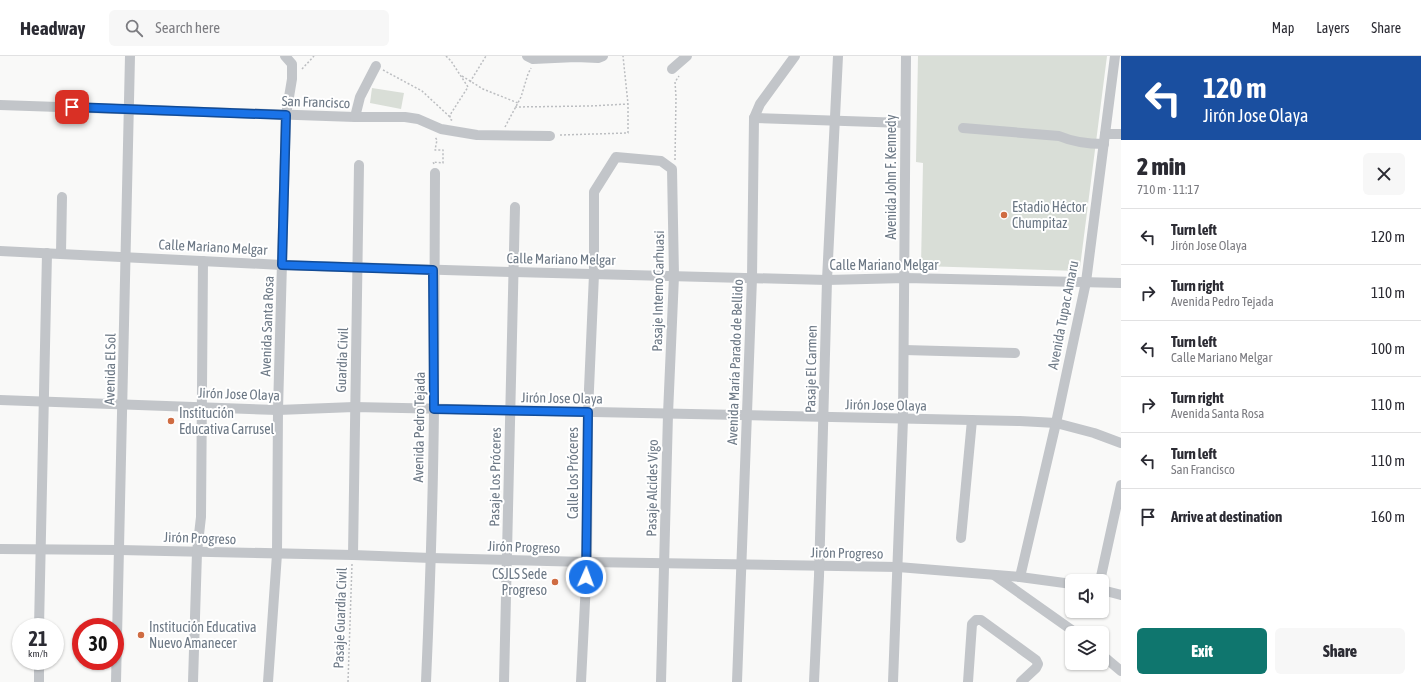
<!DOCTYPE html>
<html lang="en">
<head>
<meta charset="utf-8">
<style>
  body { margin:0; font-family:"Asap Condensed",sans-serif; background:#f7f7f7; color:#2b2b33; height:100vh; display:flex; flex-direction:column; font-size:15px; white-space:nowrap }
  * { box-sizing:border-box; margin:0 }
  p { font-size:13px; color:#7c7c81 }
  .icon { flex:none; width:22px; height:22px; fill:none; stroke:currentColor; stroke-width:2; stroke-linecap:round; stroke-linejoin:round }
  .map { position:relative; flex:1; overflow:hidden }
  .side { display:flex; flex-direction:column; background:#fff; width:300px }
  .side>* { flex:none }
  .top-card { background:#1a4fa0; color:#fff; overflow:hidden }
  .controls { position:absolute; left:1065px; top:518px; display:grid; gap:8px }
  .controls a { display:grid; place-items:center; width:44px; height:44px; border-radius:6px; background:#fff; box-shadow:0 1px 3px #0004; font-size:20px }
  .speed { position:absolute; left:12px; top:562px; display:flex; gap:8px; font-size:20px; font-weight:700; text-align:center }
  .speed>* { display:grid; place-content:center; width:52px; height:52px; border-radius:50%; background:#fff; box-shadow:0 1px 3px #0004; line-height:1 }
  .speed small { font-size:10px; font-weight:400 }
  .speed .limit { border:6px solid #d22; background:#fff; color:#111 }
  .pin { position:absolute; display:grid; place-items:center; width:34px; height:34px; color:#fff; margin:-17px; border-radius:8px; box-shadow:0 2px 6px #0006 }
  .me { position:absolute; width:44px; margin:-22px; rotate:2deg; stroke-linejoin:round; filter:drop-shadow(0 0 3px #0008) }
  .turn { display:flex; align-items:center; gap:14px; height:84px; padding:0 16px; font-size:18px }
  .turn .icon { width:52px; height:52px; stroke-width:2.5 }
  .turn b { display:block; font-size:28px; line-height:34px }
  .round { display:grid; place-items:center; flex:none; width:42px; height:42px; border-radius:6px; background:#f7f7f7 }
  .summary { display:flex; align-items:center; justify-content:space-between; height:68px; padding:0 16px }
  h1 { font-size:24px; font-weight:800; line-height:30px }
  .cta { display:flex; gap:8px; margin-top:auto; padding:8px 16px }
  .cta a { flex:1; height:46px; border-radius:6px; background:#0f766e; color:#fff; font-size:16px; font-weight:800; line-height:46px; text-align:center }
  .cta a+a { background:#f7f7f7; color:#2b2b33 }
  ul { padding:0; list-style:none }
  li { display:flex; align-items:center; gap:12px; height:56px; padding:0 16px; border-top:1px solid #e1e1e2 }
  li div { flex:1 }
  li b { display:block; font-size:15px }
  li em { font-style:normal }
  header { display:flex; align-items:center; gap:24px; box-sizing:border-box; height:56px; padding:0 20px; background:#fff; border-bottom:1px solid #e1e1e2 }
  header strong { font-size:19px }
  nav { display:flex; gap:22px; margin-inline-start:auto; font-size:14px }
  .search { width:280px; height:36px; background:#f7f7f7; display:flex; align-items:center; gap:10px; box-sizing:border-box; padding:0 14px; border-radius:6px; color:#7c7c81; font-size:15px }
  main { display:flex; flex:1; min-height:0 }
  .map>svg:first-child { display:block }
</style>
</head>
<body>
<header>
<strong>Headway</strong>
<div class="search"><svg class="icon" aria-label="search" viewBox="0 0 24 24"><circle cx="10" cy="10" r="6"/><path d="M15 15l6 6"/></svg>Search here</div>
<nav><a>Map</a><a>Layers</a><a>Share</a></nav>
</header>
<main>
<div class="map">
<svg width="1121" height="626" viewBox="0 0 1121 626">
  <rect width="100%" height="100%" fill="#f9f9f8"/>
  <g fill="#d9ded7">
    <path d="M918 0H1107L1080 211 1077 215 921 210 923 107 916 106Z"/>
    <path d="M372 32 404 37 401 53 370 47Z"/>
  </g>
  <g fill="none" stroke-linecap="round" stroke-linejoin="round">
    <g stroke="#bcbec1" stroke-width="1.5" stroke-dasharray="2 2" stroke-linecap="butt">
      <path d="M446 0 451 5 468 31 450 59V63L453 65"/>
      <path d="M302 13 314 0"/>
      <path d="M383 14 422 35 450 61"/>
      <path d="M462 20 483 33 518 47"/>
      <path d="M470 26 486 0"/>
      <path d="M515 51 590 50 628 48"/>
      <path d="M505 71 521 41 528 18 531 12"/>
      <path d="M560 79 628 77V48L623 0"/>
      <path d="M675 104 676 41 675 26 679 20"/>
      <path d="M434 108 433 106 443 107V94H435L437 84 435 81"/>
      <path d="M348 626 352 508"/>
    </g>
    <g stroke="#c2c5c9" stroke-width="10">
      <path d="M527 0 533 3 576 1 598 2 603 0"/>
      <path d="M672 13 687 0"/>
      <path d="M0 49 355 61H405L418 63 441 73 477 79 550 80"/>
      <path d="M355 61 360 41 376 10"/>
      <path d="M754 62 905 67"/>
      <path d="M963 72 1059 80C1073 86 1089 88 1104 88"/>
      <path d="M1105 78H1121"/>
      <path d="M0 195 282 209 514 216 827 224 905 222 1121 227"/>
      <path d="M61 197 62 141"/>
      <path d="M904 294 1015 297"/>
      <path d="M0 344 278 354 354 351 1020 365 1056 367 1094 377 1121 387"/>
      <path d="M961 482 972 364"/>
      <path d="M0 493 120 494 353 499 431 502 587 506 898 511 1020 521 1072 528"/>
      <path d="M353 499C354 369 358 239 359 109"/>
      <path d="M994 519 1076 577"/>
      <path d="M1020 521 1056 367 1086 226 1115 0"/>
      <path d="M1100 525 1121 429"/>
      <path d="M1102 534 1121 539"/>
      <path d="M39 571 47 197"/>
      <path d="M1102 599 1121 615"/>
      <path d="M39 626V605"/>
      <path d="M116 626 130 0"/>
      <path d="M193 626 197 496 201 461 203 205"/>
      <path d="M268 626 277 498 278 354 286 59 292 23V8L285 0"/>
      <path d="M426 626C430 535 433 444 434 353 435 274 434 196 435 117"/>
      <path d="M504 626 515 151"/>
      <path d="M581 626 587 506 588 356 594 218V136L616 101 661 105 672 113 674 220 668 358 661 626"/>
      <path d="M737 626 752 222 754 62 760 48 795 0"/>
      <path d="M814 626 819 520 827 224 838 0"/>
      <path d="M893 626 903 363 906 0"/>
      <path d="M968 626 972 568 976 564H981L1036 604 1038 608 1036 612 1021 626"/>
    </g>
  </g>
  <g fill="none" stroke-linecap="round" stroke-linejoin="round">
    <g stroke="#114b97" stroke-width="10">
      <path id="route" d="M72 51 286 59 282 209 433 214 434 353 588 356 586 521"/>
    </g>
    <use href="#route" stroke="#1a73e8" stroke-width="7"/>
  </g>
  <g fill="#cf6c42" stroke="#fff" stroke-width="1.5">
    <circle cx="1004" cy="159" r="4"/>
    <circle cx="171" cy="365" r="4"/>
    <circle cx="555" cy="526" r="4"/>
    <circle cx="141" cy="579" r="4"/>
  </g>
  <g text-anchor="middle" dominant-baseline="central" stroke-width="4" stroke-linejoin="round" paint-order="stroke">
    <g font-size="14" fill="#6c7885" stroke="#fff">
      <text transform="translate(316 46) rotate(2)">San Francisco</text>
      <text transform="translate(891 121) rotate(-90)">Avenida John F. Kennedy</text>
      <text transform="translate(213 191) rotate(3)">Calle Mariano Melgar</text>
      <text transform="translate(561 203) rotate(1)">Calle Mariano Melgar</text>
      <text x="884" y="209">Calle Mariano Melgar</text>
      <text transform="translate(658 235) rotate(-89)">Pasaje Interno Carhuasi</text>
      <text transform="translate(1063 259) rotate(-79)">Avenida Tupac Amaru</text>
      <text transform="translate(267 270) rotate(-88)">Avenida Santa Rosa</text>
      <text transform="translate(342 304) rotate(-88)">Guardia Civil</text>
      <text transform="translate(735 306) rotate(-88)">Avenida María Parado de Bellido</text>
      <text transform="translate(110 313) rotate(-89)">Avenida El Sol</text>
      <text transform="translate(811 313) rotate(-89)">Pasaje El Carmen</text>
      <text transform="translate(239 338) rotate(2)">Jirón Jose Olaya</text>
      <text transform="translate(562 342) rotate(1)">Jirón Jose Olaya</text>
      <text transform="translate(886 349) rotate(1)">Jirón Jose Olaya</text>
      <text transform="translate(419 371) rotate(-89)">Avenida Pedro Tejada</text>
      <text transform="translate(573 417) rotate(-90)">Calle Los Próceres</text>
      <text transform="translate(495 421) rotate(-89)">Pasaje Los Próceres</text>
      <text transform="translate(652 432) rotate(-89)">Pasaje Alcides Vigo</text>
      <text transform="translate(200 482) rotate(2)">Jirón Progreso</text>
      <text transform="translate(524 491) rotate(2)">Jirón Progreso</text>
      <text transform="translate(847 497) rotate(1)">Jirón Progreso</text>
      <text transform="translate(340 562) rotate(-88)">Pasaje Guardia Civil</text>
    </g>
    <g font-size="14" fill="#6c7885" stroke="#fff" text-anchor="start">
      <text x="1012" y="151">Estadio Héctor<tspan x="1012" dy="16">Chumpitaz</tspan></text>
      <text x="179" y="357">Institución<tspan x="179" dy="16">Educativa Carrusel</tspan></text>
      <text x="547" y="518" text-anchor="end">CSJLS Sede<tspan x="547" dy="16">Progreso</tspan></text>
      <text x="149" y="571">Institución Educativa<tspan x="149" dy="16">Nuevo Amanecer</tspan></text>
    </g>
  </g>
</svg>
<div class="controls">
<a><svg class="icon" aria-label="sound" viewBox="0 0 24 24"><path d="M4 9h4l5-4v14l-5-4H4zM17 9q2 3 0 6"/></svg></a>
<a><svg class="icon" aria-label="layers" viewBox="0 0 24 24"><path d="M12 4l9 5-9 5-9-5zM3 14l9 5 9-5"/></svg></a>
</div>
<div class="speed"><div>21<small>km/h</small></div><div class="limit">30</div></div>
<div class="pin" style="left:72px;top:51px;background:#d93025"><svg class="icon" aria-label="arrive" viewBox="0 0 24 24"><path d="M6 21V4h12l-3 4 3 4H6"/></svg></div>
<svg class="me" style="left:586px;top:521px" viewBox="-20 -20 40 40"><circle r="17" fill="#1a73e8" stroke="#fff" stroke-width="3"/><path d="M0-11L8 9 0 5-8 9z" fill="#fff"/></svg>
</div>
<section class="side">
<div class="top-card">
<div class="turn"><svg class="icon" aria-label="left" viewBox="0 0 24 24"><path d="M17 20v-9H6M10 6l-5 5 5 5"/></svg><div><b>120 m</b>Jirón Jose Olaya</div></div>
</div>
<div class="summary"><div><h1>2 min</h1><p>710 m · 11:17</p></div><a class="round"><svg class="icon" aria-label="close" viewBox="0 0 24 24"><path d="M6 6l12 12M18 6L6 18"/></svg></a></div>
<ul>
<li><svg class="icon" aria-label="left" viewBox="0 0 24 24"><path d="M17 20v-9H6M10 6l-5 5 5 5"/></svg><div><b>Turn left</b><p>Jirón Jose Olaya</p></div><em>120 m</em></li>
<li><svg class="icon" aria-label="right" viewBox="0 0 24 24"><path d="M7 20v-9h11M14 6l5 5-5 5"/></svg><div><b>Turn right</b><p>Avenida Pedro Tejada</p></div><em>110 m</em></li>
<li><svg class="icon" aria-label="left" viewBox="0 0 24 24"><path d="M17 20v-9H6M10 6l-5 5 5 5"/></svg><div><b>Turn left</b><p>Calle Mariano Melgar</p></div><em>100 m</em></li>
<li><svg class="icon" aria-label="right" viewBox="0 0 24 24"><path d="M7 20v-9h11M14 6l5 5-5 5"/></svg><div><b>Turn right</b><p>Avenida Santa Rosa</p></div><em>110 m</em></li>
<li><svg class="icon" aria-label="left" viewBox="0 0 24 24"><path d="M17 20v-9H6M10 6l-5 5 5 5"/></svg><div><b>Turn left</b><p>San Francisco</p></div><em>110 m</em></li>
<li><svg class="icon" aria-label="arrive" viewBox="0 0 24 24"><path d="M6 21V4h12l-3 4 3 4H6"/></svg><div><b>Arrive at destination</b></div><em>160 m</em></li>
</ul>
<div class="cta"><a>Exit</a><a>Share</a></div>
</section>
</main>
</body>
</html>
